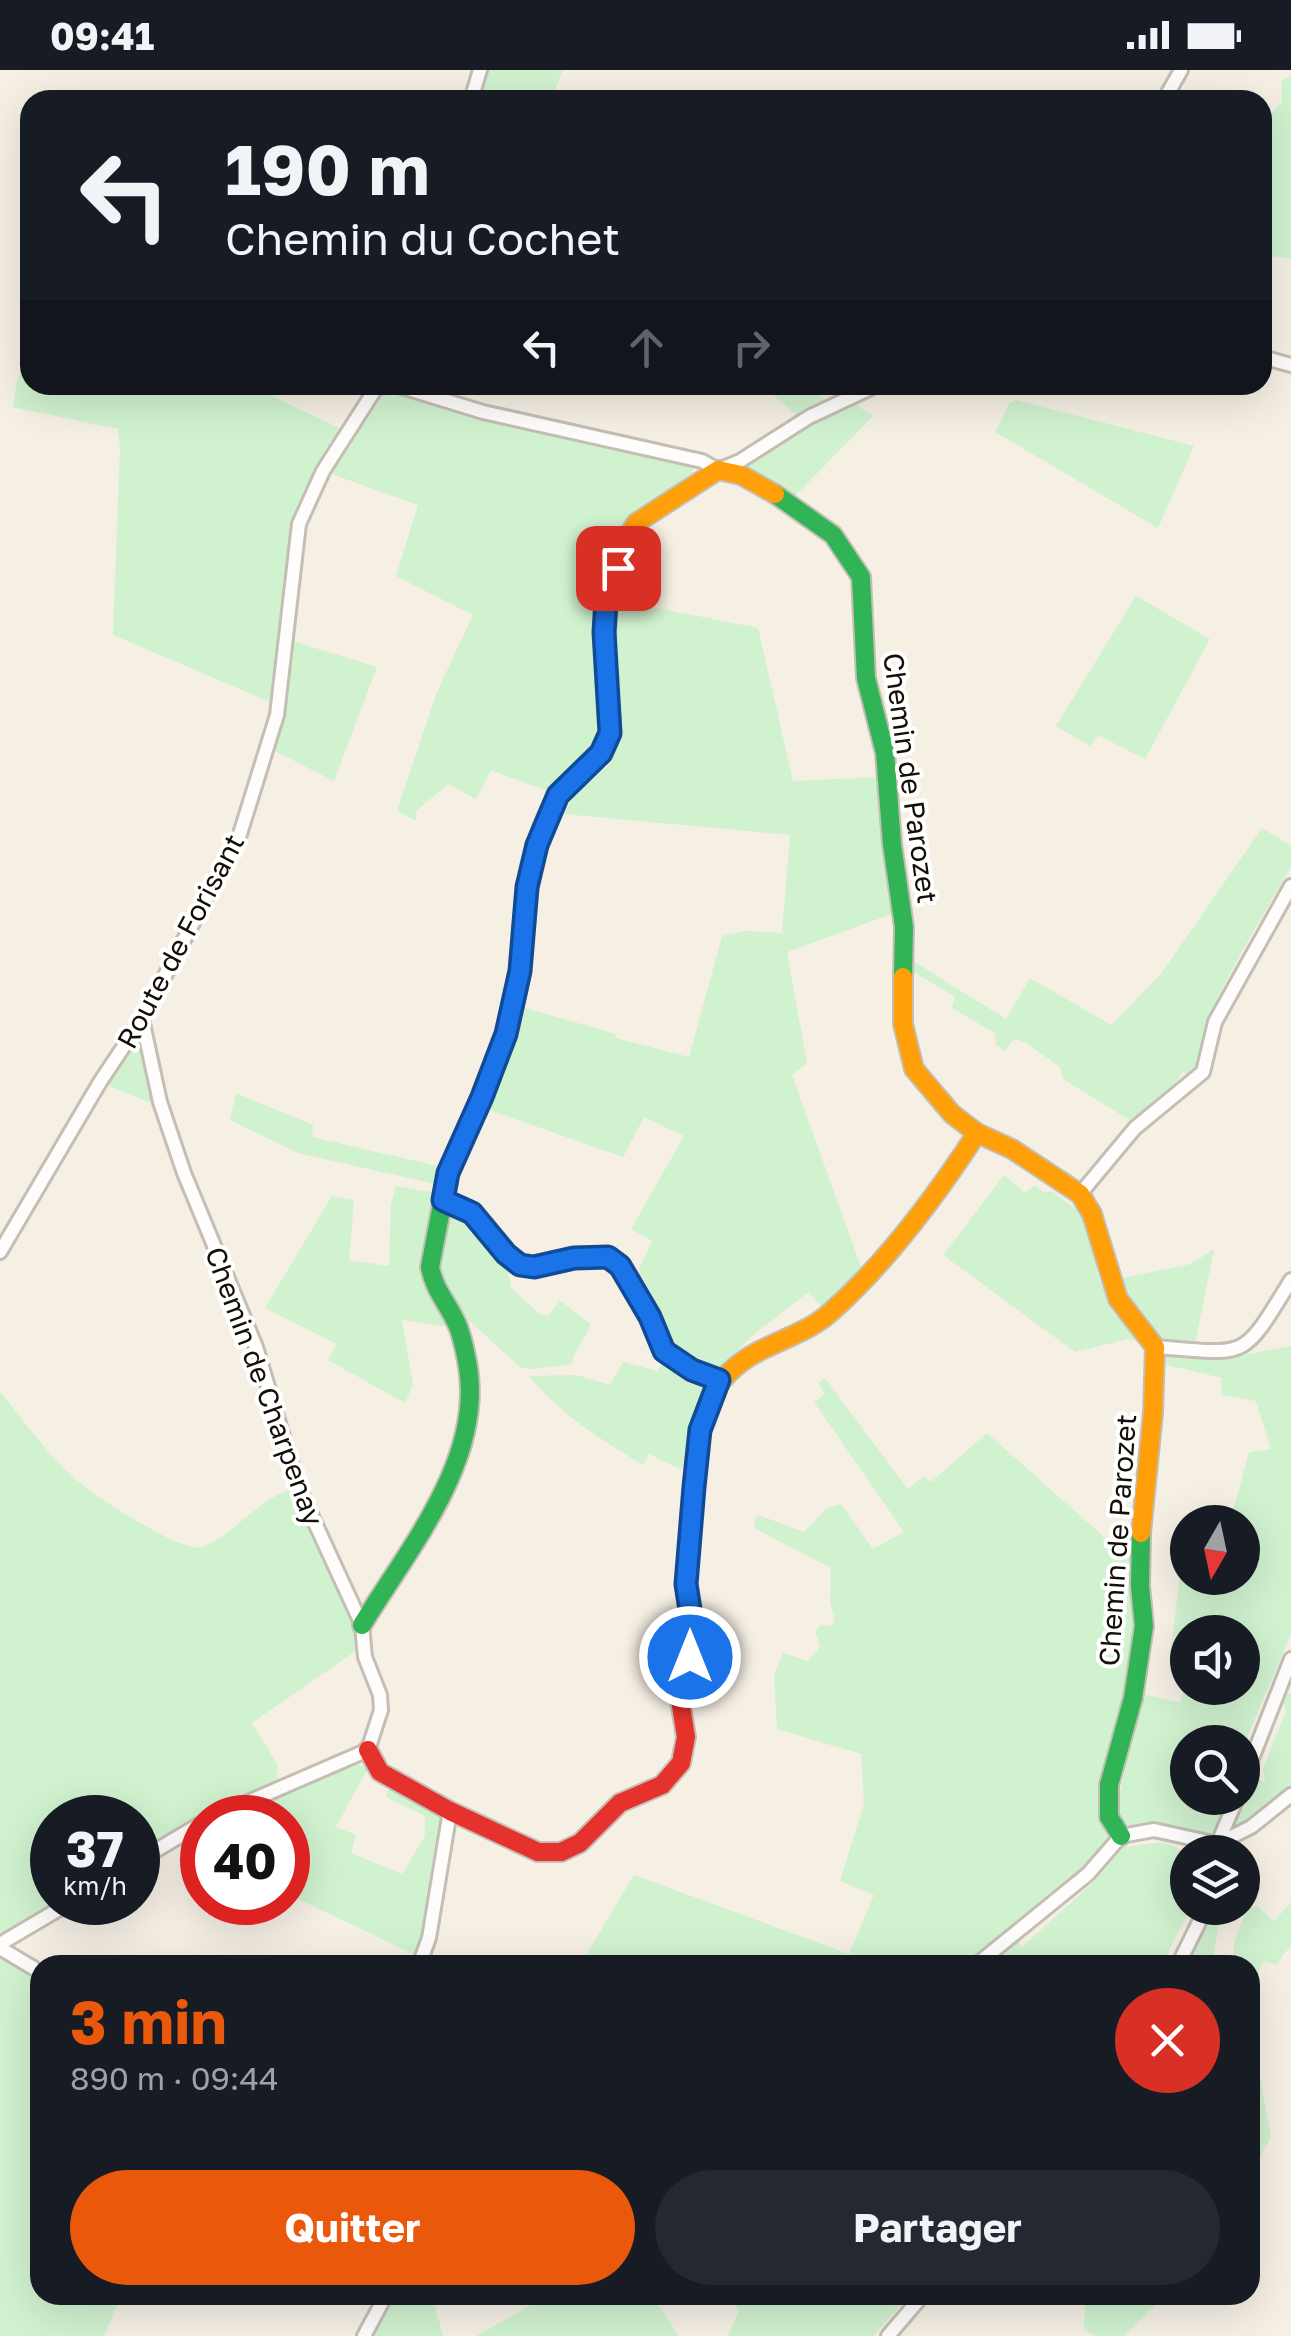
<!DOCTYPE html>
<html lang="fr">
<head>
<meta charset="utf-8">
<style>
  body { margin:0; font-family:"Golos Text",sans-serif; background:#242831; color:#f1f3f6; height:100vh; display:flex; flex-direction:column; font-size:38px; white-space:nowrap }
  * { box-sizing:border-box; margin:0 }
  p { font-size:32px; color:#9ea1a6 }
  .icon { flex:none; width:55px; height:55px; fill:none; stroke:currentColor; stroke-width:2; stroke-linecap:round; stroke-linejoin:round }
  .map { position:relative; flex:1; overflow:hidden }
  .panel { position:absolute; left:30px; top:1885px; width:1230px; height:350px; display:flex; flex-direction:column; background:#171b24; border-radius:30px; box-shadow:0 10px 40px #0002 }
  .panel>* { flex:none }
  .guide { position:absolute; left:20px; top:20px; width:1252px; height:305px; border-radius:30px; box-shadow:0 10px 40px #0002; background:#171b24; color:#f1f3f6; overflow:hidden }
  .needle { width:65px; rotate:189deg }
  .tools { position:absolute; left:1170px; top:1435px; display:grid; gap:20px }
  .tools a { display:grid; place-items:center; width:90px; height:90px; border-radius:50%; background:#171b24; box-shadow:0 10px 40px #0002; font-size:50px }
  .speed { position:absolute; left:30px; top:1725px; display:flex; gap:20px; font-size:50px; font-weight:700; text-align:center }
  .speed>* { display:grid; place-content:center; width:130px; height:130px; border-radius:50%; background:#171b24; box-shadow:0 10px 40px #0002; line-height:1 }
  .speed small { font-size:25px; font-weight:400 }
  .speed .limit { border:15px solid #d22; background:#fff; color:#111 }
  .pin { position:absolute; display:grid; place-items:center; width:85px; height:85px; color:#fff; margin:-42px; border-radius:20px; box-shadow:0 5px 15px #0006 }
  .me { position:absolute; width:110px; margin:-55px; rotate:0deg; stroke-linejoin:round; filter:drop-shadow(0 0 8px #0008) }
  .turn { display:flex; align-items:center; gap:35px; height:210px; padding:0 40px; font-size:45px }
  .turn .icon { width:130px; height:130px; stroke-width:2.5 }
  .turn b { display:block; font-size:70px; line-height:85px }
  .lanes { display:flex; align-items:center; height:95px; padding:0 40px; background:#0003; justify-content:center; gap:50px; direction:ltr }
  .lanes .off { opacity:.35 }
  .round { display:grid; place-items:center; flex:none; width:105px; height:105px; border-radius:52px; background:#242831 }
  .head { display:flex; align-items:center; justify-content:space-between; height:170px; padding:0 40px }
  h1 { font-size:60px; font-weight:700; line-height:75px; color:#ea580c }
  .cta { display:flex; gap:20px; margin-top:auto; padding:20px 40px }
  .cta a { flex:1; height:115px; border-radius:60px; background:#ea580c; color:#fff; font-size:40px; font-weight:700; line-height:115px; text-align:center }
  .cta a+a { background:#242831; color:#f1f3f6 }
  .status { display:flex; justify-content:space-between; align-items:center; height:70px; padding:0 50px; background:#171b24; direction:ltr }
  .status svg { height:28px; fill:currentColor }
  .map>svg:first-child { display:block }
</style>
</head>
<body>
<div class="status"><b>09:41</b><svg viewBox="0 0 49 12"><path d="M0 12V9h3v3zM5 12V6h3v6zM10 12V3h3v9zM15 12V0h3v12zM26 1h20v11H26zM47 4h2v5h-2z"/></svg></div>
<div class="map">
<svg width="1291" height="2266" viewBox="0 0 1291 2266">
  <rect width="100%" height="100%" fill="#f5efe4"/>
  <g fill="#d0f2cf" fill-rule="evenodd">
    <path d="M480 0H563L551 30H470Z"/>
    <path d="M1291 6V189L1263 185 1262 44 1269 45 1282 32 1281 11Z"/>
    <path d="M30 281V315H250L347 362 378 315H395L666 383 693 399 688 418 638 443 601 520 610 663 558 725 491 700 476 729 448 714 416 741V751L397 741 437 622 473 545 396 506 418 435 323 401 299 454 286 569 377 597 334 711 267 677 277 635 113 565 120 377 118 359 13 337 17 310Z"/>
    <path d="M762 315H795L827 330 798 347Z"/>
    <path d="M1016 330 1194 376 1158 458 995 362 1010 333Z"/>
    <path d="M852 332 873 346 794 427 742 397Z"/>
    <path d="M1136 526 1210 569 1145 689 1098 665 1090 676 1056 656Z"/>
    <path d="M612 529 758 558 793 711 883 707 897 842 787 882 807 993 792 1005 862 1200 823 1239 809 1222 753 1265 723 1295 709 1300 674 1284 638 1214 640 1197 652 1171 631 1159 684 1066 644 1047 623 1087 484 1038 521 937 616 964 615 968 689 987 722 866 746 861 782 863 790 765 564 744 574 725 608 696 618 671 607 550Z"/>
    <path d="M1262 758 1291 776V797C1265 843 1236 888 1214 936 1201 963 1210 986 1190 1009L1183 1001 1171 1019 1131 1051 1063 1009 1060 997 1025 972 1014 969 1005 981 996 975 995 963 952 938 955 926 909 900 913 891 1006 949 1030 908 1111 955 1161 904Z"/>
    <path d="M138 965 156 1035 101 1013Z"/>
    <path d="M236 1023 313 1055 312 1067 442 1097 435 1114 298 1083 230 1050Z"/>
    <path d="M1004 1105 1025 1123 1035 1115 1043 1122H1053L1083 1144 1098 1205 1112 1240 1142 1273 1128 1269 1075 1282 943 1185Z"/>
    <path d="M396 1116 435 1123 428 1165 451 1257 402 1250 413 1314 405 1333 328 1290 337 1274 265 1238 332 1126 354 1130 349 1190 389 1196 391 1135Z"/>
    <path d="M446 1142C475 1150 509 1187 511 1218L540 1244 547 1246 560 1231 590 1253C587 1270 574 1277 572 1294L531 1299 520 1297 445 1229 435 1193Z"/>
    <path d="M1214 1179 1195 1274 1157 1267 1124 1230 1116 1209 1191 1194Z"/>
    <path d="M1291 1276V1564L1243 1677 1242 1672H1188V1728H1221L1220 1731 1226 1737 1211 1765 1203 1767 1167 1756 1133 1757 1119 1749 1120 1723 1139 1623 1180 1633 1187 1606 1169 1596 1179 1513 1187 1491 1188 1508H1242V1452H1230L1249 1382 1271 1379 1256 1331 1221 1325 1222 1308 1159 1293 1161 1284 1228 1288ZM1188 1562H1242V1618H1188Z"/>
    <path d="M665 1289 699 1310 703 1323 682 1400 649 1384 643 1395C601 1369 561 1345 529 1306L576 1305 610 1315 623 1292 657 1301Z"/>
    <path d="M825 1308 908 1419 924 1406 931 1412 987 1363 1131 1491 1138 1555 1127 1626 1103 1708 1100 1747 1108 1766 1104 1780 1078 1808 966 1895H601L585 1887 634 1805 849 1884 874 1825 840 1811 864 1734 861 1684 777 1659 774 1605 783 1583 808 1591 820 1577 815 1561 821 1555 831 1556 835 1550 830 1532 831 1498 754 1458 756 1447 761 1446 804 1462 827 1438 841 1434 873 1479 904 1462 814 1332 825 1324 818 1313Z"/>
    <path d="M0 1322C24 1350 47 1385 75 1409 93 1425 182 1484 202 1477 230 1468 256 1431 291 1419L356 1560 357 1580 252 1653 277 1694V1711L168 1764 138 1784V1748H52V1832L61 1833 19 1859 0 1865Z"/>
    <path d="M1286 1622 1291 1624V1720L1246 1757H1238L1233 1751 1254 1705 1265 1713 1263 1699 1286 1640 1283 1632Z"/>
    <path d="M351 1692 368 1698 336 1757 356 1765 351 1783 402 1804 425 1766V1746L386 1727 389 1717 444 1746 424 1870 417 1886 288 1824V1748H229Z"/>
    <path d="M1163 1772C1198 1781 1187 1807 1188 1838H1190L1162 1895H985L1019 1869 1021 1878 1096 1810 1124 1777Z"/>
    <path d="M1291 1833V1875L1276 1895 1264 1891 1250 1916V1895H1234V1873L1246 1840 1257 1836 1274 1851Z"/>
    <path d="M1212 1838H1221L1212 1895H1184Z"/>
    <path d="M0 1887 40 1908V1938L36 1946 40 1949V2225H121L104 2266H0Z"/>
    <path d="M1250 1991H1257L1271 2067 1250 2105Z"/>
    <path d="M391 2225H432L443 2266H369Z"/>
    <path d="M549 2225H652L679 2266H476Z"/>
    <path d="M731 2225H910L873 2266H728L738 2242Z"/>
    <path d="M1085 2225H1166L1124 2266H1096L1084 2260Z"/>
  </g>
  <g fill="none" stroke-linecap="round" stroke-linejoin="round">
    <g stroke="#c4beb4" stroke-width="18">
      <g id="street">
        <path d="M471 30 480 0"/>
        <path d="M1164 30 1181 0"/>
        <path d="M1262 287 1291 295"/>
        <path d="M395 315 483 342 702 391 718 400 740 391 809 347 877 315"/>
        <path d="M142 949 160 1032 184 1103 256 1277 298 1416 362 1555 365 1587 380 1625 381 1640 368 1680 211 1748"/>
        <path d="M1080 1124 1135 1058 1203 1002 1215 952 1291 816"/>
        <path d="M443 1130C452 1134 464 1137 472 1143 490 1157 498 1186 520 1195 551 1208 586 1172 620 1195L664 1281 675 1290 719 1310"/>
        <path d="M0 1182 100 1012 142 949 240 764 277 645 299 454 323 401 378 315"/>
        <path d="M1155 1277C1249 1284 1241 1292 1291 1210"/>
        <path d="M1242 1714 1291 1589"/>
        <path d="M1217 1775 1237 1728"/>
        <path d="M138 1791 202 1753"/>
        <path d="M0 1874 71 1832"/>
        <path d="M0 1878 40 1902"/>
        <path d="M419 1895 429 1868 450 1741"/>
        <path d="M976 1895 1088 1804 1121 1766 1154 1760 1217 1774 1251 1757 1291 1725"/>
        <path d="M1178 1895 1206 1838"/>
        <path d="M364 2266 386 2225"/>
        <path d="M888 2266 923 2225"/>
      </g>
    </g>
    <g stroke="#c4beb4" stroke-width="22">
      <g id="fast">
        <path d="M775 424 833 465 861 507 866 608 885 683 892 774 904 857 903 907"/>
        <path d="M362 1555C408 1479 483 1391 468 1297 466 1285 463 1271 459 1259 451 1237 434 1221 430 1197L448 1103 492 1001"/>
        <path d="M1121 1766 1109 1747V1715L1133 1628 1144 1556 1140 1516 1141 1463"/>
      </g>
    </g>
    <g stroke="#c4beb4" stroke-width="22">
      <g id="slow">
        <path d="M903 907V954L914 999 952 1044 977 1063 1012 1079 1080 1124 1092 1144 1118 1229 1155 1277 1153 1343 1141 1463"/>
        <path d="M492 1001C504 968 517 933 521 898 528 840 525 779 557 727 572 703 605 692 610 662 612 646 608 625 607 608 604 554 606 500 636 453L718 400 741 405 775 424"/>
        <path d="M695 1395C703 1335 713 1300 772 1275 793 1265 815 1257 832 1241 888 1191 936 1126 977 1063"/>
      </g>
    </g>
    <g stroke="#c4beb4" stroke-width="22">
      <path id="jam" d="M368 1680 380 1702 450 1741 538 1782H561L580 1773 620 1733 662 1715 681 1693 686 1667 679 1623 692 1564 687 1512 695 1395"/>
    </g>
    <use href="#street" stroke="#fefdfb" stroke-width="12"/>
    <use href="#fast" stroke="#30b455" stroke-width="18"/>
    <use href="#slow" stroke="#ff9f0a" stroke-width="18"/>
    <use href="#jam" stroke="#e5322d" stroke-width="18"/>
  </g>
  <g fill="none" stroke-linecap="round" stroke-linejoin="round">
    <g stroke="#114b97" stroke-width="25">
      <path id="route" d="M618 498 606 531 604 562 610 663 601 683 558 725 537 775 527 817 520 901 506 964 482 1027 448 1103 443 1130 472 1143 506 1184 520 1195 534 1197 574 1188 608 1187 620 1196 650 1247 664 1281 692 1300 719 1310 700 1360 694 1417 686 1514 693 1559 690 1587"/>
    </g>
    <use href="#route" stroke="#1a73e8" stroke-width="18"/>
  </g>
  <g text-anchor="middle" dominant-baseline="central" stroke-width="8" stroke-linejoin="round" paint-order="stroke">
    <g font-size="28" fill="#140f06" stroke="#fff">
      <text transform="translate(911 708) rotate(82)">Chemin de Parozet</text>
      <text transform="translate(180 871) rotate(-62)">Route de Forisant</text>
      <text transform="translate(265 1316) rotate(70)">Chemin de Charpenay</text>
      <text transform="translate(1117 1470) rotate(-86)">Chemin de Parozet</text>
    </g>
  </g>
</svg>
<div class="tools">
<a><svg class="needle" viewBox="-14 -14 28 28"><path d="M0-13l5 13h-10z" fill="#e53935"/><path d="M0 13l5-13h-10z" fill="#9ea1a6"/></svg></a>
<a><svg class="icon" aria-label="sound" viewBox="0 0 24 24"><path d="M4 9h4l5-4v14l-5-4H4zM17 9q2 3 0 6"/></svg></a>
<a><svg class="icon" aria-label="search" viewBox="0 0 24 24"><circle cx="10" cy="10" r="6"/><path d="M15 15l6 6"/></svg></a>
<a><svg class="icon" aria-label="layers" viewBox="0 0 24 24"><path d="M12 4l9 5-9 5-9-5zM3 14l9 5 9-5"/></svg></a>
</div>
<div class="speed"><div>37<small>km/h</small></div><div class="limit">40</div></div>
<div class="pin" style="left:618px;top:498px;background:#d93025"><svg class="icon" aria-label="arrive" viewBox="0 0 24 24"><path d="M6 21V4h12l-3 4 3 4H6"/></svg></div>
<svg class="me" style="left:690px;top:1587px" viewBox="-20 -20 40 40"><circle r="17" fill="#1a73e8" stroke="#fff" stroke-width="3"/><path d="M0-11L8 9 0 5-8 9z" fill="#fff"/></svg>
<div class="guide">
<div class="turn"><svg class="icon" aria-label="left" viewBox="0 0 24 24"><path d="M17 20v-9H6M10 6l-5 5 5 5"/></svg><div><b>190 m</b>Chemin du Cochet</div></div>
<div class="lanes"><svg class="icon" aria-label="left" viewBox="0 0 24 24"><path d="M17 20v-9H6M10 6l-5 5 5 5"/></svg><svg class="icon off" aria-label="ahead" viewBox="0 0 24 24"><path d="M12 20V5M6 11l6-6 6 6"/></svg><svg class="icon off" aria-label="right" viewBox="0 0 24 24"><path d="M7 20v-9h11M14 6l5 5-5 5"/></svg></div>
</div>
<section class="panel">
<div class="head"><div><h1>3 min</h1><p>890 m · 09:44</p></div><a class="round" style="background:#d93025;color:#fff"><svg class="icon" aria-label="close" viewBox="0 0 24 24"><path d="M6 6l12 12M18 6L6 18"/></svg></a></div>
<div class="cta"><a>Quitter</a><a>Partager</a></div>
</section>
</div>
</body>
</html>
